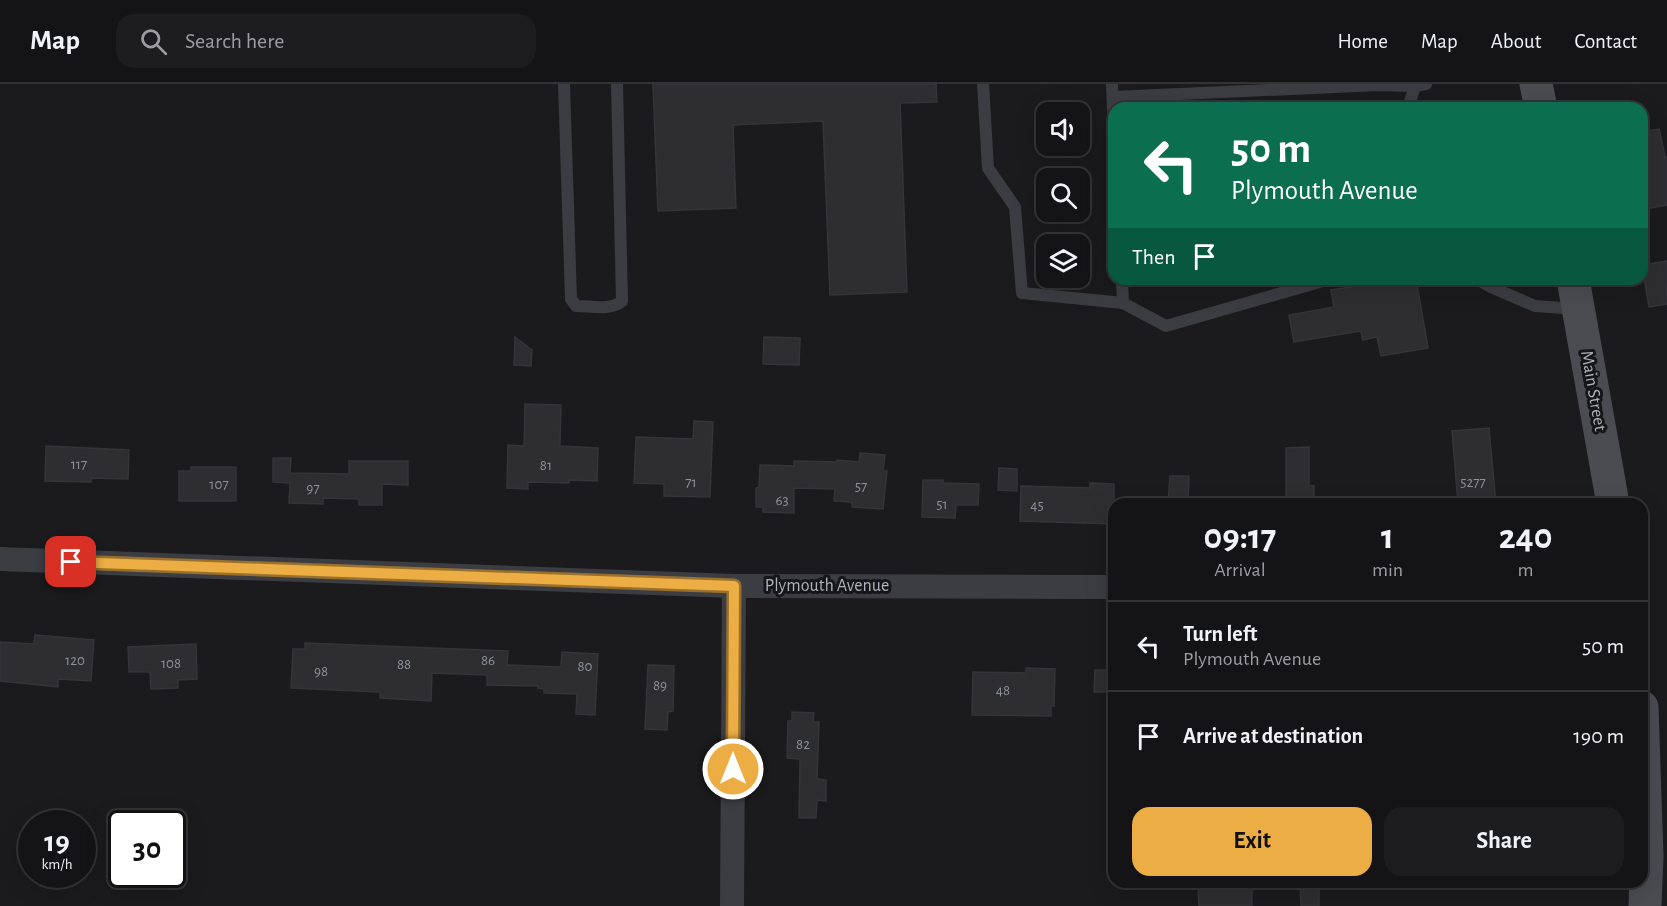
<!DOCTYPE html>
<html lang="en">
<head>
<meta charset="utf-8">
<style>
  body { margin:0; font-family:"Alegreya Sans",sans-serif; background:#1d1d1f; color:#f1f3f6; height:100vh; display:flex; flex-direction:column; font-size:22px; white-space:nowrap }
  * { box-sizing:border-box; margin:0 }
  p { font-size:20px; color:#9d9ea1 }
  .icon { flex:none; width:33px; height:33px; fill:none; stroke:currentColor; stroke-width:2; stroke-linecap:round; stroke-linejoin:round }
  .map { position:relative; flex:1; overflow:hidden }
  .drawer { position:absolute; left:1108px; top:414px; width:540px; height:390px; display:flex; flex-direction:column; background:#141416; border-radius:18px; box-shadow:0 6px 24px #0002,0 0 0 2px #333335 }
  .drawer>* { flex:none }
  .guide { position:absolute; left:1108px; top:18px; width:540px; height:183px; border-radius:18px; box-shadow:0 6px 24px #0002,0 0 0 2px #333335; background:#0b6e4f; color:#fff; overflow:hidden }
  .fabs { position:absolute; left:1036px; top:18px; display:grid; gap:12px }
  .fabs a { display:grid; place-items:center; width:54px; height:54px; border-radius:12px; background:#141416; box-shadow:0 6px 24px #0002,0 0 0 2px #333335; font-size:30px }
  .speed { position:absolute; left:18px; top:726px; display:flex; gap:12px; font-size:30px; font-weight:700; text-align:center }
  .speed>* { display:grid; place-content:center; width:78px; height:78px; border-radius:50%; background:#141416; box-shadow:0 6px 24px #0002,0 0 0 2px #333335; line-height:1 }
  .speed small { font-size:15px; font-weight:400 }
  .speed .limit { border:3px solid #111; border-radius:9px; background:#fff; color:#111 }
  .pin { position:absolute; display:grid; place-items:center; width:51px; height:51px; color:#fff; margin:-26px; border-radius:12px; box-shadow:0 3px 9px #0006 }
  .me { position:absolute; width:66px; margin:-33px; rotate:0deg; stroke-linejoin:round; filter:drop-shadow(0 0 4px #0008) }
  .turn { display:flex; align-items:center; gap:21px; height:126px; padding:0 24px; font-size:27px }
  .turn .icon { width:78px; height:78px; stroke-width:2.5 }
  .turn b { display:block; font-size:42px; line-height:51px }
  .then { display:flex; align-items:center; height:57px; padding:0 24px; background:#0003; gap:12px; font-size:22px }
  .eta { display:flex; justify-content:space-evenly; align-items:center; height:102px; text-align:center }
  .eta b { font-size:36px; font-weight:700; line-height:42px }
  .action { display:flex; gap:12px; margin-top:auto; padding:12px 24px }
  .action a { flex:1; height:69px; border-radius:18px; background:#ecae44; color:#111; font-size:24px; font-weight:700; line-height:69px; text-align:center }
  .action a+a { background:#1d1d1f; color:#f1f3f6 }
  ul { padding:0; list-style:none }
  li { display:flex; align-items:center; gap:18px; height:90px; padding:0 24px; border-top:2px solid #333335 }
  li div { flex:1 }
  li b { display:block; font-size:22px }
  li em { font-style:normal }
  header { display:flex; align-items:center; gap:36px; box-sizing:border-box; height:84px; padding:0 30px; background:#141416; border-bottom:2px solid #333335 }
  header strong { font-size:28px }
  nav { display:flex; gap:33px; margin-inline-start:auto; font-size:21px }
  .search { width:420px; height:54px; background:#1d1d1f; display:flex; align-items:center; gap:15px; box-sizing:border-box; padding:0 21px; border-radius:18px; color:#9d9ea1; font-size:22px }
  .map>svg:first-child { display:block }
</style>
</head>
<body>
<header>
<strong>Map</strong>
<div class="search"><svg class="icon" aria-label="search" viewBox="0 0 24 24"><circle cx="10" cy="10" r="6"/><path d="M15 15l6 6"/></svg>Search here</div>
<nav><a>Home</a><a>Map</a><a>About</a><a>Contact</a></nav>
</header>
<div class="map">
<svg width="1667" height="822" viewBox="0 0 1667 822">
  <rect width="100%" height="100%" fill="#1b1b1d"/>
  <g fill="#2e2e31" stroke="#353539" stroke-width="1.5">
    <path d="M653 0H936L937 18 900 19 907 208 830 211 823 37 733 41 736 124 658 127Z"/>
    <path d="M1659 45 1665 72 1667 74V121L1646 125 1642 108V48Z"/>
    <path d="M1667 177V220L1649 223 1642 181Z"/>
    <path d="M1406 195H1416L1428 264 1381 272 1377 253 1363 256 1361 247 1294 258 1289 231 1334 223 1331 206Z"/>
    <path d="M515 253 532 266 531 282 514 281Z"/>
    <path d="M764 253 800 254 799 281 763 280Z"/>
    <path d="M525 320 561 321 560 362 598 364 597 397 569 396V399L528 398V405L507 404 508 361 524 362Z"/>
    <path d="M694 337 713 338 710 413 664 412V400L634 399 636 353 693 355Z"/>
    <path d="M1489 344 1496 420H1458L1452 347Z"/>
    <path d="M46 362 129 366 128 395 91 394V398L45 397Z"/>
    <path d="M1309 363V401L1314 402V420H1286V364Z"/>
    <path d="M860 369 885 371 883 387H887L883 425 852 423V418L834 417 835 405 794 404V429L763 428V423H756V404L759 403 760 381 794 382V377L837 378V376L859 378Z"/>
    <path d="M273 374H291L290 389 349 390V377H408V401L382 400V421H359V415L323 414V420L289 419 290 399 273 398Z"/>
    <path d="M191 383H236V417H179V387H191Z"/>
    <path d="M999 384 1017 385V407L998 406Z"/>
    <path d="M1170 392H1189L1188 420H1168Z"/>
    <path d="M923 396H943V399L979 400 978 421H956L955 434 922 433Z"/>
    <path d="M1090 399 1114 400V440L1020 437 1021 402 1090 404Z"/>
    <path d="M35 551 94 556 91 597 58 595V603L0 597V558L34 560Z"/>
    <path d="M305 559 508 567 507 581 561 583 562 568 598 570 595 631 576 630 577 610 544 609V605L538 604V602L487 601V591L432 589 431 617 380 614V608L291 604 293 565H305Z"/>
    <path d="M196 560 197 595 178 596V604L151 605 150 588H129L128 563Z"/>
    <path d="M648 581 674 582 673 627 668 628 667 646 645 645Z"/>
    <path d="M1026 584 1055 585 1054 622H1051V632L972 631 973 588 1026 589Z"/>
    <path d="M1095 586H1114V608H1094Z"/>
    <path d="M792 628 814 629 813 638H819L817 695 826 696V717L817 716 816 734H799L800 675 787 674 788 637H792Z"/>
    <path d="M1300 798H1319V822H1301Z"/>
    <path d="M1198 802 1252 803V822H1199Z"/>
  </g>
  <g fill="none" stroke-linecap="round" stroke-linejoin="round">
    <g stroke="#3c3d42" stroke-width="12">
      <path d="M564 0 571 215 576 222C590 222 612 227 622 217L617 0"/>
      <path d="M983 0 988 84 1015 123 1022 209 1123 219 1166 242 1330 195"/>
      <path d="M1112 0 1114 48"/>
      <path d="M1113 13 1379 1 1415 2"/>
      <path d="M1408 24 1415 2 1426 0"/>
      <path d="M1122 195 1123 219"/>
      <path d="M1477 195 1491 203 1535 222 1578 225"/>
    </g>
    <g stroke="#3c3d42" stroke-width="24">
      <path d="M0 475 734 502 1114 503"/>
      <path d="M732 822 734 502"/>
    </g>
    <g stroke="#4a4c52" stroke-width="33">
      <path d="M1536 0 1541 24"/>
      <path d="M1573 195 1613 420"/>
      <path d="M1642 623 1647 772 1645 822"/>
    </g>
  </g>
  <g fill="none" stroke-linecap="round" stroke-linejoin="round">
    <g stroke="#99712c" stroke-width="15">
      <path id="route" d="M71 478 734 502 733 685"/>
    </g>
    <use href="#route" stroke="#ecae44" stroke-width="10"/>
  </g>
  <g text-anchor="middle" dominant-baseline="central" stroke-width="6" stroke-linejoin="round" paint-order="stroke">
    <g font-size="15" fill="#8d9198">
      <text x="79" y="380">117</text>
      <text x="546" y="381">81</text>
      <text x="691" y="398">71</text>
      <text x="1473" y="398">5277</text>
      <text x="219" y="400">107</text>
      <text x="861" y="402">57</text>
      <text x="313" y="404">97</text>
      <text x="782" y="416">63</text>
      <text x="942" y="420">51</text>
      <text x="1037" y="421">45</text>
      <text x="75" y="576">120</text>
      <text x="488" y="576">86</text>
      <text x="171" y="579">108</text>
      <text x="404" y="580">88</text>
      <text x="585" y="582">80</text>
      <text x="321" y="587">98</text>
      <text x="660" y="601">89</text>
      <text x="1003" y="606">48</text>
      <text x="803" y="660">82</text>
    </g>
    <g font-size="18" fill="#aeb3bc" stroke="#161618">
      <text transform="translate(1593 307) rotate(80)">Main Street</text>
      <text x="827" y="502">Plymouth Avenue</text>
    </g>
  </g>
</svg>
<div class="fabs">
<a><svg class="icon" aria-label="sound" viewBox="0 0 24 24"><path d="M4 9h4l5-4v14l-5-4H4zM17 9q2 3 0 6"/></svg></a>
<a><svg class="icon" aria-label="search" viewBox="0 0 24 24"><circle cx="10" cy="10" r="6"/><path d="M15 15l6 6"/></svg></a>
<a><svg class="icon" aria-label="layers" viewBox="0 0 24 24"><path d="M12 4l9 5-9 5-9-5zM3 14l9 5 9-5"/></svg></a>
</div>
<div class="speed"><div>19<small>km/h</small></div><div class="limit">30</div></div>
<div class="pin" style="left:71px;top:478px;background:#d93025"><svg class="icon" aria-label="arrive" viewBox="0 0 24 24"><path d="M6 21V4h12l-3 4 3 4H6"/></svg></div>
<svg class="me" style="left:733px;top:685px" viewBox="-20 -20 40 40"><circle r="17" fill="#ecae44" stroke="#fff" stroke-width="3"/><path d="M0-11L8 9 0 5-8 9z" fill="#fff"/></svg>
<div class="guide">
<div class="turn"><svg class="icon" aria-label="left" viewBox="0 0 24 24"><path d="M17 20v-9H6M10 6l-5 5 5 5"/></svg><div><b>50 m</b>Plymouth Avenue</div></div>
<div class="then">Then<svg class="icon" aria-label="arrive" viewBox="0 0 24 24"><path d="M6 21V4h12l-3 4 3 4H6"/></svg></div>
</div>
<section class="drawer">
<div class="eta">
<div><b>09:17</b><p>Arrival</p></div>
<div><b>1</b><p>min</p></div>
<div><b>240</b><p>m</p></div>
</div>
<ul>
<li><svg class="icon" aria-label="left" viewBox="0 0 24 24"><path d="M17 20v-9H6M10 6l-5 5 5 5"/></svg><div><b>Turn left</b><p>Plymouth Avenue</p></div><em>50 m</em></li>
<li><svg class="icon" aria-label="arrive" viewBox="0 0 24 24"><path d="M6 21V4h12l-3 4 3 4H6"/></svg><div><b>Arrive at destination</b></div><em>190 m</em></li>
</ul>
<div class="action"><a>Exit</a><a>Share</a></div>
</section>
</div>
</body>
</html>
